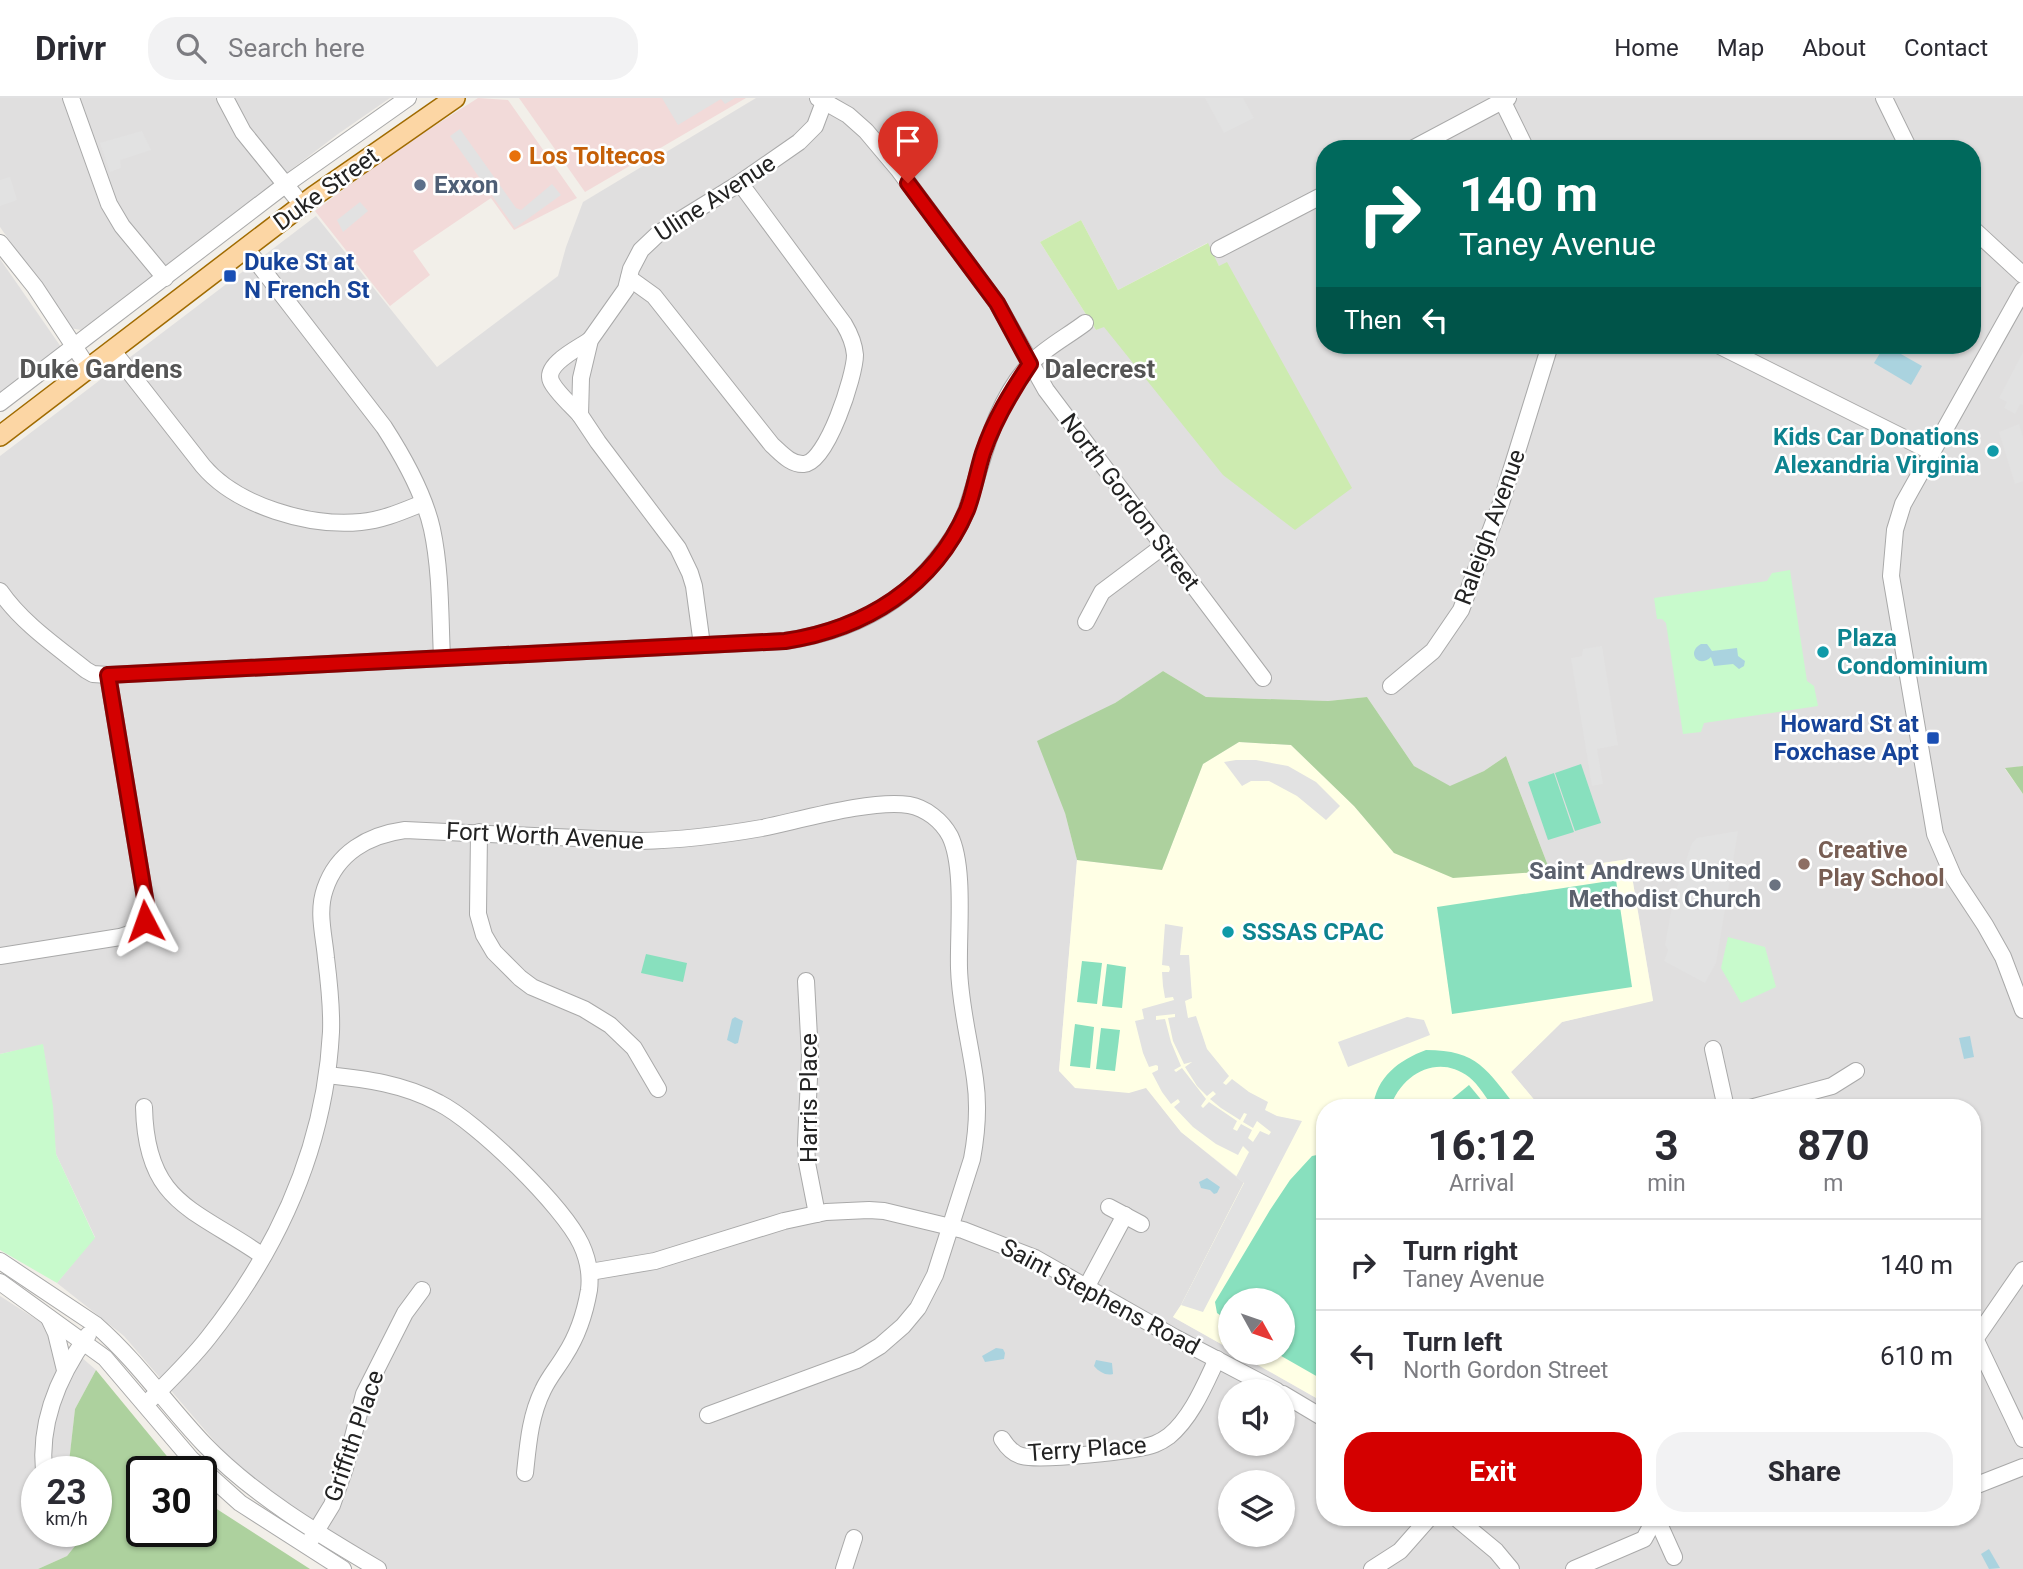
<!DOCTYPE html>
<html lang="en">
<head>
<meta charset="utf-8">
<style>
  body { margin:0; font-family:Roboto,sans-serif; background:#f2f2f3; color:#2b2b33; height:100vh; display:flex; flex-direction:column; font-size:26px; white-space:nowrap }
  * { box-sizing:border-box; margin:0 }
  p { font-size:23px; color:#7c7c81 }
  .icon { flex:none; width:38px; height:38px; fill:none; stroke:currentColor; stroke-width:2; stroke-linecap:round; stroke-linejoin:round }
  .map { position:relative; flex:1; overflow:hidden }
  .details { position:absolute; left:1316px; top:1001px; width:665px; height:427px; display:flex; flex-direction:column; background:#fff; border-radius:28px; box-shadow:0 2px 5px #0004 }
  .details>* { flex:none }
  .guide { position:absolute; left:1316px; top:42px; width:665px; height:214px; border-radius:28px; box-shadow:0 2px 5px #0004; background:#00695c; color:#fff; overflow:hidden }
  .needle { width:46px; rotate:130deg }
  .controls { position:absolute; left:1218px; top:1190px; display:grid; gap:14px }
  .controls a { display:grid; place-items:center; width:77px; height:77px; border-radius:50%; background:#fff; box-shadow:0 2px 5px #0004; font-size:35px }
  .speed { position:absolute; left:21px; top:1358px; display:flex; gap:14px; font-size:35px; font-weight:700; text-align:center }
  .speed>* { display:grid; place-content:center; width:91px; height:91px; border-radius:50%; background:#fff; box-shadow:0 2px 5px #0004; line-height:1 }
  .speed small { font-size:18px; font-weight:400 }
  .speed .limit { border:4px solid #111; border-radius:10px; background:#fff; color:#111 }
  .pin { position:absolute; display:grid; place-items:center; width:60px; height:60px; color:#fff; margin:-72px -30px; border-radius:50% 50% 50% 0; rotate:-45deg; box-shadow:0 0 7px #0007 }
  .pin .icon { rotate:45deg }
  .me { position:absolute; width:77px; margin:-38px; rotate:356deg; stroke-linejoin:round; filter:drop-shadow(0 0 5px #0008) }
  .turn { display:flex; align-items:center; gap:24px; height:147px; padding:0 28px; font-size:32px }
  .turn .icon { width:91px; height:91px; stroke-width:2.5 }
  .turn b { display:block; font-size:49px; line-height:60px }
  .then { display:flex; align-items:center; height:66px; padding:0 28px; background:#0003; gap:14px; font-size:26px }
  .eta { display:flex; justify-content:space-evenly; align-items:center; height:119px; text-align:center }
  .eta b { font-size:42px; font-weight:700; line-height:49px }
  .button { display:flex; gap:14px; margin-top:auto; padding:14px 28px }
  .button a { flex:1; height:80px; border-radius:28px; background:#d40000; color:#fff; font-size:28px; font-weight:700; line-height:80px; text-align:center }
  .button a+a { background:#f2f2f3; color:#2b2b33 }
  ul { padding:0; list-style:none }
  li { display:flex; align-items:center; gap:21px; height:91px; padding:0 28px; border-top:2px solid #e1e1e2 }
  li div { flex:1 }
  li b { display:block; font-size:26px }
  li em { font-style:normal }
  header { display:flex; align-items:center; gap:42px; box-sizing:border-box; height:98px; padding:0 35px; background:#fff; border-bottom:2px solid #e1e1e2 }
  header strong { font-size:33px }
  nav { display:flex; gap:38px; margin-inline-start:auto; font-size:24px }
  .search { width:490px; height:63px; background:#f2f2f3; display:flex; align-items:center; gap:18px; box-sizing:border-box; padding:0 24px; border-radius:28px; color:#7c7c81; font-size:26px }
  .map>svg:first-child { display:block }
</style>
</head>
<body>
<header>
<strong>Drivr</strong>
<div class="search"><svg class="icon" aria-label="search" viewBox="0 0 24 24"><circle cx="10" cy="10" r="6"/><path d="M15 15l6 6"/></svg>Search here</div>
<nav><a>Home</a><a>Map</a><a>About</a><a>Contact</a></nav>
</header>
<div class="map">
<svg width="2023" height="1471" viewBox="0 0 2023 1471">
  <rect width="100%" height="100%" fill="#f2efe9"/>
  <g fill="#e0dfdf" fill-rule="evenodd">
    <path d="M0 0H390L338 36 81 232 70 230 0 129Z"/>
    <path d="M756 0H2023V668L2005 671 2023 696V1471H377L247 1381 124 1238 57 1185 95 1139 56 1056 43 947 0 956V358L316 118 437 269 558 178 566 149 583 104ZM1325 51H1972V247H1325ZM1081 122 1118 192 1207 145 1219 168 1096 232 1040 144ZM1163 573 1206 599 1328 603 1367 599 1414 668 1450 689 1484 673 1506 658 1550 773 1629 761 1653 902 1562 924 1511 974 1541 1010H1972V1419H1325V1305L1237 1255H1230V1251L1173 1219 1181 1207 1244 1085 1181 1034 1146 989 1129 994 1059 973 1077 762 1065 715 1115 605ZM1230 1293H1283V1346H1230ZM1230 1384H1283V1437H1230Z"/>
    <path d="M0 161 61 249 0 298Z"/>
    <path d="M0 1198 42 1225 96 1272 75 1311 68 1374H37V1433H87L67 1458 38 1471H0Z"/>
  </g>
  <g fill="#f2dad9">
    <path d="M478 0 508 2 577 100 514 132 491 100 413 153 430 177 390 208 315 113 392 55Z"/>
    <path d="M519 0H746L585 94Z"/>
  </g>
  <path fill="#ffffe5" d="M1239 644 1291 647 1354 708 1394 755 1550 773 1629 761 1653 903 1562 924 1511 974 1541 1010H1325V1305L1237 1255H1283V1202H1230V1251L1173 1219 1181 1207 1244 1084 1181 1034 1146 990 1129 995 1075 990 1059 973 1077 762 1162 772 1203 666Z"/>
  <path fill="#cdebb0" d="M1081 122 1118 192 1208 145 1219 168 1227 164 1352 390 1295 432 1223 377 1104 229 1096 232 1040 144Z"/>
  <g fill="#add19e">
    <path d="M1163 573 1206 599 1328 603 1367 599 1414 668 1450 688 1484 673 1506 658 1550 773 1453 780 1394 755 1354 708 1291 647 1239 644 1203 666 1162 772 1077 762 1065 715 1037 643 1115 605Z"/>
    <path d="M2023 668V696L2005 670Z"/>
    <path d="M96 1272 180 1374H142V1433H201V1398L209 1406 310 1471H38L67 1458 87 1433H96V1374L68 1373 75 1311Z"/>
  </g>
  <g fill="#c8facc">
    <path d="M1790 472 1807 583 1814 588 1818 608 1704 625 1701 634 1683 636 1666 525 1662 521H1657L1654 500 1767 483 1772 475Z"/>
    <path d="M1728 839 1765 849 1776 889 1741 905 1721 870Z"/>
    <path d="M43 946 53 1008 56 1056 95 1140 57 1185 0 1152V956Z"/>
  </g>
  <g fill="#88e0be">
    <path d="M1581 666 1601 725 1575 733 1555 675Z"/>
    <path d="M1554 675 1574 734 1548 742 1528 684Z"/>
    <path d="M1616 782 1632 889 1452 916 1437 809Z"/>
    <path d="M646 856 687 865 683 884 641 875Z"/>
    <path d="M1082 863 1102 865 1097 906 1077 904Z"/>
    <path d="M1107 866 1126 869 1122 910 1102 908Z"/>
    <path d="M1075 926 1094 929 1090 970 1070 968Z"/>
    <path d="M1101 930 1120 932 1115 973 1096 971Z"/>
    <path d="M1426 952C1478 952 1487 972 1517 1010H1494C1486 1000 1479 987 1469 979 1438 955 1401 976 1390 1010H1373C1376 979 1399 962 1426 952Z"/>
    <path d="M1469 987 1488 1010H1441Z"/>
    <path d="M1317 1057 1325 1061V1283L1276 1255H1283V1202H1230V1224L1217 1215 1215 1204 1270 1112 1290 1082 1312 1058Z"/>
  </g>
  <g fill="#e2e2e2" fill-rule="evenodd">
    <path d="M662 0H735L725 6 721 1 678 27Z"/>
    <path d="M1205 0H1243L1254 20 1224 35Z"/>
    <path d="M460 31 516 110 521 112 552 86 561 97 515 130 450 38Z"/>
    <path d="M142 33 151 52 120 62 121 70 110 74 100 45Z"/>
    <path d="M10 79 17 102 0 108V82Z"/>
    <path d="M360 104 368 113 343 134 337 122Z"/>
    <path d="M2023 254V307L2020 306 2015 316 2004 310 2007 304 1999 300Z"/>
    <path d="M2019 326 2023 340V383L2015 386 1999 334Z"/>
    <path d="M1602 548 1618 647 1597 651 1603 686 1592 688 1571 560 1582 558 1583 551Z"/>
    <path d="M1236 662H1256L1288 668 1316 684 1340 708 1326 722 1297 698 1269 683H1251L1242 688 1224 664Z"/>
    <path d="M1738 733 1716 865 1705 885 1664 863 1668 852 1665 847 1674 798 1692 745 1697 740Z"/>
    <path d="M1165 826 1183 829 1180 857H1189L1192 900 1185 903 1188 920 1196 918 1207 951 1229 978 1223 985 1226 987 1232 981 1249 994 1268 1004 1265 1012 1277 1018 1302 1023 1203 1214 1181 1207 1244 1085 1236 1079 1249 1054 1243 1048 1238 1057 1216 1046 1193 1029 1174 1009 1180 1004 1178 1001 1171 1006 1162 994 1152 975 1158 972V968L1156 967 1149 969 1143 955 1135 923 1144 921 1142 911 1174 902 1173 899 1165 900 1163 888 1162 874H1169L1170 871 1169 868 1162 867ZM1175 916V919L1168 920 1173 943 1184 966 1192 964 1185 969 1197 988 1207 998 1213 993 1216 996 1210 1001 1221 1010 1240 1022 1244 1015 1247 1016 1243 1024 1253 1030 1257 1023 1271 1034 1269 1037 1260 1033 1253 1044 1248 1040 1252 1032 1241 1026 1237 1033 1233 1031 1237 1023 1209 1004 1203 1010 1201 1008 1206 1001 1182 970 1176 974 1174 972 1181 968 1171 944 1165 921 1156 922V918Z"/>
    <path d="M1407 919 1424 922 1430 937 1348 969 1338 944Z"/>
  </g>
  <g fill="#aad3df">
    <path d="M1885 247 1922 268 1911 287 1874 265Z"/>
    <path d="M1701 546H1707L1712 553 1737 550 1738 558 1745 563 1744 568 1739 571 1733 566 1714 568 1711 559C1698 571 1686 554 1701 546Z"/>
    <path d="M735 919 743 923 738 945 735 946 727 942 732 921Z"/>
    <path d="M1970 938 1974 959 1964 961 1959 940Z"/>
    <path d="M1207 1080 1220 1089 1217 1095 1214 1096 1210 1092 1201 1090 1199 1084Z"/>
    <path d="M996 1250 1003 1251 1005 1255 1004 1261 985 1264 982 1258Z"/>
    <path d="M1096 1262 1112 1265 1113 1276C1106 1278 1099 1274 1094 1268Z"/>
    <path d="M1989 1451 2000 1470 1989 1471 1981 1456Z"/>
  </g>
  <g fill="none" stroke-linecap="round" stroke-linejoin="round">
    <g stroke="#a9a9a9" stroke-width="18">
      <g id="minor">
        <path d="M71 0 109 106 122 128 165 180"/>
        <path d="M225 0 243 34 302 107"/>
        <path d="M818 0 848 17 866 33 898 71 997 205 1046 292 1263 580"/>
        <path d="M1501 0 1526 51"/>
        <path d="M1884 0 1909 51"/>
        <path d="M1412 51 1508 0"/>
        <path d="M1972 130 2023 177"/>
        <path d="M0 145 35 189 89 271"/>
        <path d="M246 150 384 329C404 360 424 395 432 431 441 473 440 518 442 560"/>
        <path d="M1219 151 1325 96"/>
        <path d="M629 180 654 198 772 347C781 355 791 367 804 366 827 365 855 277 855 257 854 245 850 236 844 226L740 85"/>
        <path d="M2023 192 1903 406 1895 432 1891 478 1935 736 1954 780 1985 827 2003 859 2023 912"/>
        <path d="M1718 247 1932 354"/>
        <path d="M113 253 203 368C237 408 309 429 361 424 383 422 403 413 423 405"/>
        <path d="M0 305 285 87 408 0"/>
        <path d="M580 317C573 309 555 293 551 283 544 266 579 250 590 242"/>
        <path d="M0 493C22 525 56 548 86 572L93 576 108 577 785 543C846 534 901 509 939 458 951 443 963 425 968 407 984 359 994 305 1030 266 1045 250 1068 238 1085 225"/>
        <path d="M1086 524 1102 494 1162 449"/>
        <path d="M702 547 694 488 690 475 678 450 598 344 580 317 581 280 590 242 626 191 631 171 641 152 659 135 740 85 799 44 815 28 824 4"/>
        <path d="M1391 588 1433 553 1461 512 1502 402 1550 247"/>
        <path d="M479 734 478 816 484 837 494 854 520 880 532 889 584 911 610 927 634 950 658 991"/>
        <path d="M0 858 120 839 135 834 145 823 146 806 108 577"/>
        <path d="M806 883 810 958 806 1044 807 1065 817 1116"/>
        <path d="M1713 951 1726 1010"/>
        <path d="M327 977C366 981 404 986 439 1005 477 1024 563 1108 581 1146 588 1161 591 1176 589 1192 585 1215 578 1237 565 1257 558 1269 549 1279 543 1292 530 1318 528 1347 525 1375"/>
        <path d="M144 1009C146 1106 194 1110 263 1158"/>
        <path d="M1750 1010 1832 988 1856 973"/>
        <path d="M1109 1109 1141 1126"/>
        <path d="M0 1163 96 1227C138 1264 166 1306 204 1346 253 1397 317 1435 378 1471"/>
        <path d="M590 1174 655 1163 784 1123 826 1114 869 1112 884 1113 963 1132 1035 1160 1174 1239 1277 1293"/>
        <path d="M0 1184 105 1260 191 1361 240 1405 343 1471"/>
        <path d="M1087 1188 1125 1117"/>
        <path d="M49 1220 56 1235 65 1272"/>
        <path d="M1972 1234 2023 1341"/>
        <path d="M1976 1240 2023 1172"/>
        <path d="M1283 1296 1325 1321"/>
        <path d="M146 1306C167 1285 190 1263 208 1240 279 1150 325 1050 331 934 332 909 329 884 326 860 324 837 317 814 325 791 337 755 368 737 405 732L640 743C682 742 722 737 762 730 801 722 872 701 909 707 926 710 942 723 950 738 965 769 958 834 959 870 960 908 970 944 975 981 979 1008 977 1034 972 1061L935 1177 918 1210 903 1228 880 1248 857 1262 708 1317"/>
        <path d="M1002 1341C1007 1349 1013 1356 1022 1358 1041 1363 1137 1353 1155 1346 1160 1344 1165 1341 1169 1338 1192 1319 1205 1286 1217 1261"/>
        <path d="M44 1374C39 1323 59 1277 88 1237"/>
        <path d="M1972 1389 2023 1369"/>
        <path d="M1455 1419 1496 1453 1511 1471"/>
        <path d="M1656 1419 1674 1459"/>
        <path d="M67 1433V1434"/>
        <path d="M310 1443 332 1407 345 1370 364 1296 405 1215 422 1192"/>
        <path d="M844 1471 854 1440"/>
        <path d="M1372 1471 1400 1453 1430 1419"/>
        <path d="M1574 1471 1644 1441 1656 1419"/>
      </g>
    </g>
    <g stroke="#a06b00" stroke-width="22">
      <path id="major" d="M0 338 314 98 455 0"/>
    </g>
    <use href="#minor" stroke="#fff" stroke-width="16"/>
    <use href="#major" stroke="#fcd6a4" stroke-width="19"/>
  </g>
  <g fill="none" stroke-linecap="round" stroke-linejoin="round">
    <g stroke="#8a0000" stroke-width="18">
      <path id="route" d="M145 823 146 806 108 577 785 543C864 531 934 489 967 412 974 394 977 374 983 355 994 322 1011 294 1030 266L997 205 908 85"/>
    </g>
    <use href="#route" stroke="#d40000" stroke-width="12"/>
  </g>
  <circle fill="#e8710a" stroke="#fff" stroke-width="2.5" cx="515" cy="58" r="7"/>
  <circle fill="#5c6f8a" stroke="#fff" stroke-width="2.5" cx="420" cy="87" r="7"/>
  <g fill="#1a4fb4" stroke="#fff" stroke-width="2.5">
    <rect x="223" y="171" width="14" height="14" rx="3.5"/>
    <rect x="1926" y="633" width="14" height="14" rx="3.5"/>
  </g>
  <g fill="#0f9aa8" stroke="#fff" stroke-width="2.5">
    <circle cx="1993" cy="353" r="7"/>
    <circle cx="1823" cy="554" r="7"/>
    <circle cx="1228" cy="834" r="7"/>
  </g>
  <circle fill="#8d6e63" stroke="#fff" stroke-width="2.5" cx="1804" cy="766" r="7"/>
  <circle fill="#6b7280" stroke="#fff" stroke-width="2.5" cx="1775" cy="787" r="7"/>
  <g text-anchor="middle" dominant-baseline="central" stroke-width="5" stroke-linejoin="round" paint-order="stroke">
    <g font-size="24" font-weight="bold" fill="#c56008" stroke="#fff" text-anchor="start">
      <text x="529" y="58">Los Toltecos</text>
    </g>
    <g font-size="24" font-weight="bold" fill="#4e5e75" stroke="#fff" text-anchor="start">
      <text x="434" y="87">Exxon</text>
    </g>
    <g font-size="24" fill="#222" stroke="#fff">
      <text transform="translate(326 91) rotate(-36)">Duke Street</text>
      <text transform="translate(715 100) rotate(-33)">Uline Avenue</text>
      <text transform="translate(1130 404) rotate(53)">North Gordon Street</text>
      <text transform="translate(1490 429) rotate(-70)">Raleigh Avenue</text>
      <text transform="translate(545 738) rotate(3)">Fort Worth Avenue</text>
      <text transform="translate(809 1000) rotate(-90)">Harris Place</text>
      <text transform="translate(1100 1199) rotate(28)">Saint Stephens Road</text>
      <text transform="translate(354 1338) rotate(-71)">Griffith Place</text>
      <text transform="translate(1087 1351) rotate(-4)">Terry Place</text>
    </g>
    <g font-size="24" font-weight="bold" fill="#164399" stroke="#fff" text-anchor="start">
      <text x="244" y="164">Duke St at<tspan x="244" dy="28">N French St</tspan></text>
      <text x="1919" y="626" text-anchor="end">Howard St at<tspan x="1919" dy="28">Foxchase Apt</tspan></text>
    </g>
    <g font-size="24" font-weight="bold" fill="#0d838f" stroke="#fff" text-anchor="start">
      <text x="1979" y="339" text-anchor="end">Kids Car Donations<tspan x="1979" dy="28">Alexandria Virginia</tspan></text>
      <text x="1837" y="540">Plaza<tspan x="1837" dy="28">Condominium</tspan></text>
      <text x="1242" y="834">SSSAS CPAC</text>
    </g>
    <g font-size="24" font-weight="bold" fill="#785e54" stroke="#fff" text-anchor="start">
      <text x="1818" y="752">Creative<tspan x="1818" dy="28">Play School</tspan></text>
    </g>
    <g font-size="24" font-weight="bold" fill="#5b616d" stroke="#fff" text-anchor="end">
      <text x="1761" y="773">Saint Andrews United<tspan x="1761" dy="28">Methodist Church</tspan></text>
    </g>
    <g font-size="26" font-weight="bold" fill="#555" stroke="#fff">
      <text x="101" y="271">Duke Gardens</text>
      <text x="1100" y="271">Dalecrest</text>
    </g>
  </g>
</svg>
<div class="controls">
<a><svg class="needle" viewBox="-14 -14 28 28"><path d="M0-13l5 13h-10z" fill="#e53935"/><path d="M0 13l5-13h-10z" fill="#7c7c81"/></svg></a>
<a><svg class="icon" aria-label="sound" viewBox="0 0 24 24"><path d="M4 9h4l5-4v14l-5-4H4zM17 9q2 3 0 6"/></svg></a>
<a><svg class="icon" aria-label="layers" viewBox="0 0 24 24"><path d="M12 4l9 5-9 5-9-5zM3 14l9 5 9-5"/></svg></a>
</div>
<div class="speed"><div>23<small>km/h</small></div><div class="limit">30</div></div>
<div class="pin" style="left:908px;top:85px;background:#d93025"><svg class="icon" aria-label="arrive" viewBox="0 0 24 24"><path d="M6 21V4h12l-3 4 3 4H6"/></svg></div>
<svg class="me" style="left:145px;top:823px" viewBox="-20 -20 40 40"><path d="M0-17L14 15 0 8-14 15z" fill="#d40000" stroke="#fff" stroke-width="4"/></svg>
<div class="guide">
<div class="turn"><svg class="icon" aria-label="right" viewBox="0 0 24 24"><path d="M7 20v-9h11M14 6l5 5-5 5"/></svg><div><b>140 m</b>Taney Avenue</div></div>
<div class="then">Then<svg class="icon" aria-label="left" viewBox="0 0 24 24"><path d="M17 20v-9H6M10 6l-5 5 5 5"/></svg></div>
</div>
<section class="details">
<div class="eta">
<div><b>16:12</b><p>Arrival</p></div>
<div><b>3</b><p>min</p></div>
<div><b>870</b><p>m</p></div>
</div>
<ul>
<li><svg class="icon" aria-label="right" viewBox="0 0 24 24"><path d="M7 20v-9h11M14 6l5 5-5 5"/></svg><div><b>Turn right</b><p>Taney Avenue</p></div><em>140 m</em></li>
<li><svg class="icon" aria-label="left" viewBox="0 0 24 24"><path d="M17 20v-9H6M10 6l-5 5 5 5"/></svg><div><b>Turn left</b><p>North Gordon Street</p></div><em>610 m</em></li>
</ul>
<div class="button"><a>Exit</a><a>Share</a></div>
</section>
</div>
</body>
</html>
